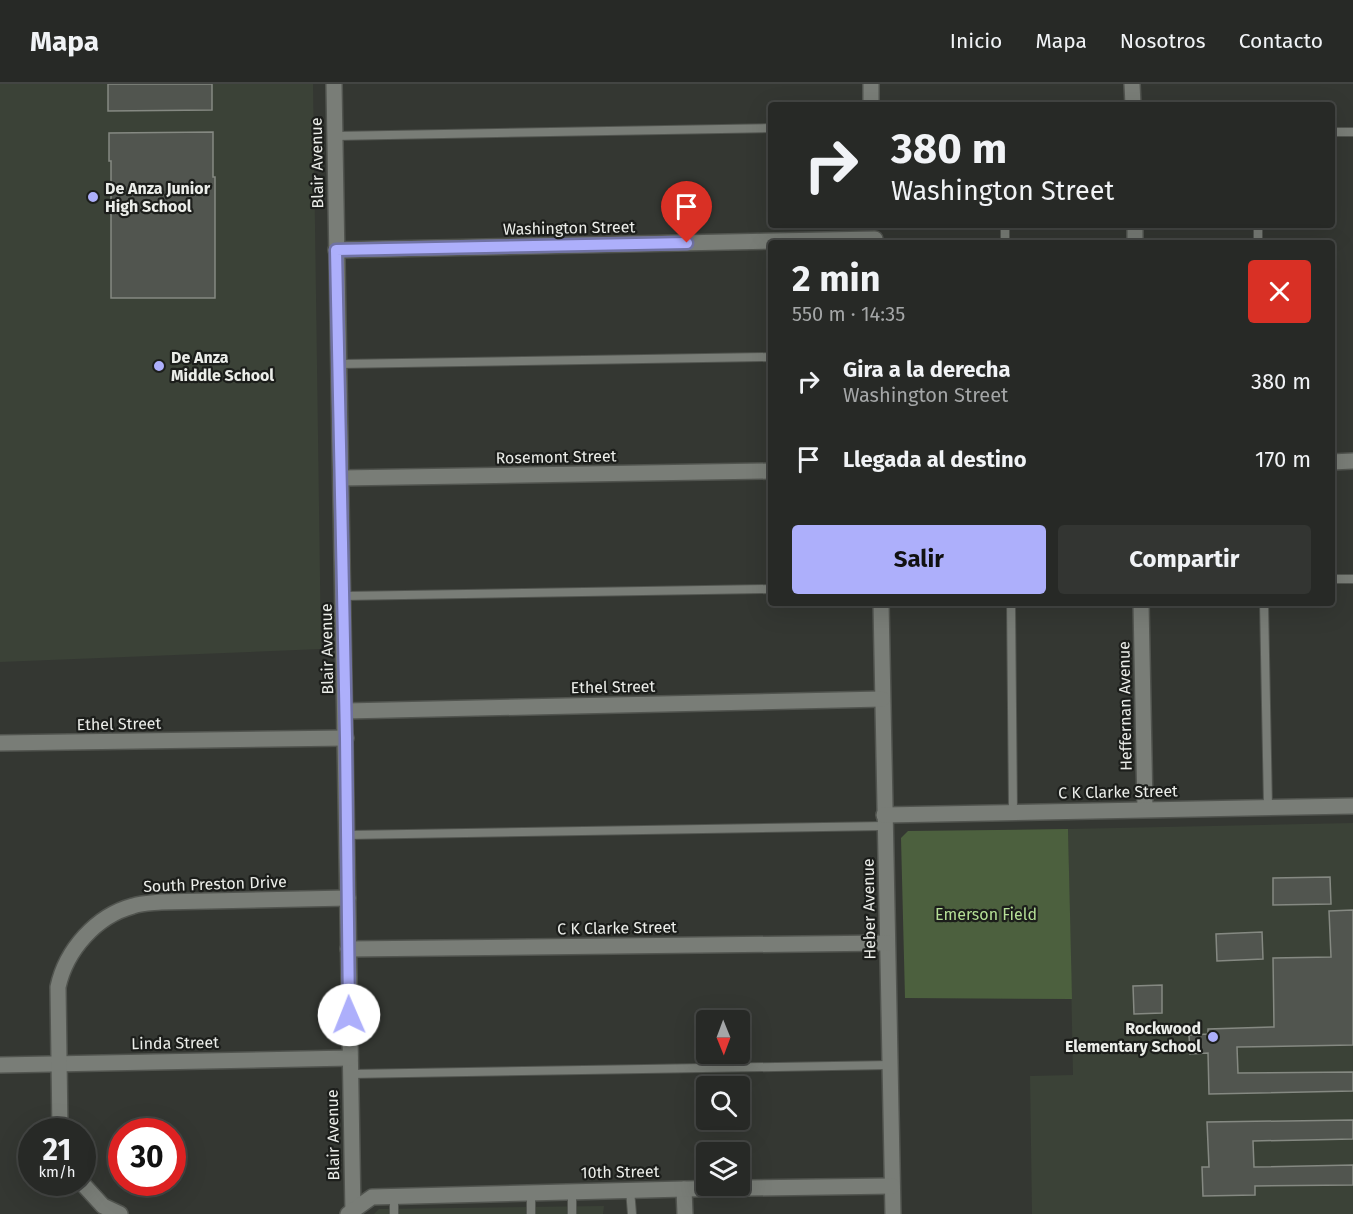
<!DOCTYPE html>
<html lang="es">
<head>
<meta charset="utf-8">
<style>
  body { margin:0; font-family:"Fira Sans",sans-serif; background:#333532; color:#f1f3f6; height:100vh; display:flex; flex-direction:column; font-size:22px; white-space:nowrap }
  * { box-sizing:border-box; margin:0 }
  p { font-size:20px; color:#a4a6a7 }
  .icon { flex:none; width:33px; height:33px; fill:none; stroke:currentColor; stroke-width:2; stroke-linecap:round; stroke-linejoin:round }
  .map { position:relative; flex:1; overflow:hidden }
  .side { position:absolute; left:768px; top:156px; width:567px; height:366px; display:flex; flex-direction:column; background:#272926; border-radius:6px; box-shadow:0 6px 24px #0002,0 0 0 2px #434543 }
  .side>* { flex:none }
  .banner { position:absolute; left:768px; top:18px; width:567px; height:126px; border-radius:6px; box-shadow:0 6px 24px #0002,0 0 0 2px #434543; background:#272926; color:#f1f3f6; overflow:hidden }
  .needle { width:39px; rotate:179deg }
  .fabs { position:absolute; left:696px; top:926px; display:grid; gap:12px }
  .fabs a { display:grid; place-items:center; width:54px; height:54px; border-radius:6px; background:#272926; box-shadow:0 6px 24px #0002,0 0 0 2px #434543; font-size:30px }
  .speed { position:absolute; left:18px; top:1034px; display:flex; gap:12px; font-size:30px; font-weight:700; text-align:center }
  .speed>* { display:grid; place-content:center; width:78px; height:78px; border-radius:50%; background:#272926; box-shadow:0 6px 24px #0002,0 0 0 2px #434543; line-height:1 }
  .speed small { font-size:15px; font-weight:400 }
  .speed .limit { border:9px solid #d22; background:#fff; color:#111 }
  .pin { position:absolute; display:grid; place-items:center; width:51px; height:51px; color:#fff; margin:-62px -26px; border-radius:50% 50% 50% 0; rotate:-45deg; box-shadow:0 0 6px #0007 }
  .pin .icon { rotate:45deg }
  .me { position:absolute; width:66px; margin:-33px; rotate:359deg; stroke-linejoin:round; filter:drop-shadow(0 0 4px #0008) }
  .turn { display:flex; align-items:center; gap:21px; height:126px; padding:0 24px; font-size:27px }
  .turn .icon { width:78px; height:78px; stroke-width:2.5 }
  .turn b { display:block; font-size:42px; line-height:51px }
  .round { display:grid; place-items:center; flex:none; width:63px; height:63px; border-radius:6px; background:#333532 }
  .head { display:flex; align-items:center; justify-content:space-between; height:102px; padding:0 24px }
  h1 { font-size:36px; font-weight:700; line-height:45px }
  .primary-button { display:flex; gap:12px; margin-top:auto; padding:12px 24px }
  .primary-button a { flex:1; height:69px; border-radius:6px; background:#adaffb; color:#111; font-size:24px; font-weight:700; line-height:69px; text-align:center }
  .primary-button a+a { background:#333532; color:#f1f3f6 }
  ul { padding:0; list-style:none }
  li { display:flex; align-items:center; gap:18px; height:78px; padding:0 24px }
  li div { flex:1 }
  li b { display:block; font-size:22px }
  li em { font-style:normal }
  header { display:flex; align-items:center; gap:36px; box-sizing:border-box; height:84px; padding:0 30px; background:#272926; border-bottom:2px solid #434543 }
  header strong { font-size:28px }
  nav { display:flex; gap:33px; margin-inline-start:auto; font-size:21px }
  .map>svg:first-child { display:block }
</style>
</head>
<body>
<header>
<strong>Mapa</strong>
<nav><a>Inicio</a><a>Mapa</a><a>Nosotros</a><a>Contacto</a></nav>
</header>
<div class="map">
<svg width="1353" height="1130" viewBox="0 0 1353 1130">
  <rect width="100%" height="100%" fill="#343732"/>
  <g fill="#3b4237">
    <path d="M0 0H313L321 565 0 578Z"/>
    <path d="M1353 739V1130H1032L1030 992 1073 991 1068 745Z"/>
    <path d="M604 1122 603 1130H374L379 1125Z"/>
  </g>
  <path fill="#4c603e" d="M1068 745 1072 915 905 914 901 754 908 747Z"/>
  <g fill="#51554f" stroke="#858982" stroke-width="1.5">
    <path d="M108 0H212V26L108 27Z"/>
    <path d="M213 48V93H215V214H111V77H109V49Z"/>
    <path d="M1330 793 1331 820 1273 821V794Z"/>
    <path d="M1353 826V961L1237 963 1238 989 1353 988V1007L1209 1010 1208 969 1190 970 1189 951 1208 950V945L1274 943 1273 874 1331 873 1329 827Z"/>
    <path d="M1262 848 1263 875 1217 877 1216 850Z"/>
    <path d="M1162 901V929L1134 930 1133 902Z"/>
    <path d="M1353 1036V1055L1253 1057 1254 1083 1353 1081V1101L1255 1102V1111L1203 1112 1202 1083H1209L1207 1038Z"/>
  </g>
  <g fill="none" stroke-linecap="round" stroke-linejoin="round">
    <g stroke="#51544f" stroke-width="10">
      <g id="lane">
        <path d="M1332 48H1353"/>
        <path d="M335 52 771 44"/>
        <path d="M1005 141V159"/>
        <path d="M1258 141V159"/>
        <path d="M339 280 771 273"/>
        <path d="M1332 495H1353"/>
        <path d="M344 512 771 505"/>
        <path d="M1011 519 1013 728"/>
        <path d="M1264 519 1268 723"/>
        <path d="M347 751 885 742"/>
        <path d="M350 990 890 981"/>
        <path d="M630 1106 632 1130"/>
        <path d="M572 1108V1130"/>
        <path d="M394 1112V1130"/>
        <path d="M531 1130V1109"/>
      </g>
    </g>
    <g stroke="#51544f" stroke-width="18">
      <g id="street">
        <path d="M334 0 353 1130"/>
        <path d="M871 0V21"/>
        <path d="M1132 0 1133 21"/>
        <path d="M1135 141V159"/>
        <path d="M336 166 875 155"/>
        <path d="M1332 378 1353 377"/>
        <path d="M341 394 771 387"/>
        <path d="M881 519 893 1130"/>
        <path d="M1141 519 1145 725"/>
        <path d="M346 627 882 615"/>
        <path d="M0 659 346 654"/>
        <path d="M884 731 1353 722"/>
        <path d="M348 865 887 859"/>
        <path d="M0 981 350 974"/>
        <path d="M60 1047 58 903C66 866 96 832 133 822 142 819 152 819 161 818L348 814"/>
        <path d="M81 1098 103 1122 120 1130"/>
        <path d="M684 1105 685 1130"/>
        <path d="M348 1130 372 1113 684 1105 892 1102"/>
      </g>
    </g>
    <use href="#lane" stroke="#797d77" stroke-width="8"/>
    <use href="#street" stroke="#797d77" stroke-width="15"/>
  </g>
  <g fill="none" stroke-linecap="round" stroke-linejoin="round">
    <g stroke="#7072a3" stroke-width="15">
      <path id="route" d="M349 931 346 654 336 166 687 159"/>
    </g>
    <use href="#route" stroke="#adaffb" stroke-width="10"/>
  </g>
  <g fill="#adaffb" stroke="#1c1e1b" stroke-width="2">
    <circle cx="93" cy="113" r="6"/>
    <circle cx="159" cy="282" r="6"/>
    <circle cx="1213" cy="953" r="6"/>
  </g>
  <g text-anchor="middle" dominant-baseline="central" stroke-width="4.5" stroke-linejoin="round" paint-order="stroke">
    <g font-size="16" fill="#ebede9" stroke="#1c1e1b">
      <text transform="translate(317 79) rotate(-91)">Blair Avenue</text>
      <text transform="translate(569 144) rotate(-1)">Washington Street</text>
      <text transform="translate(556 373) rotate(-1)">Rosemont Street</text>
      <text transform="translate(327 565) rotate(-91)">Blair Avenue</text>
      <text transform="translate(613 603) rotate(-1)">Ethel Street</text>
      <text transform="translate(1125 622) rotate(-91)">Heffernan Avenue</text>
      <text transform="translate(119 640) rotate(-1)">Ethel Street</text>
      <text transform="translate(1118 708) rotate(-1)">C K Clarke Street</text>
      <text transform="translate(215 800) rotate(-2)">South Preston Drive</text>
      <text transform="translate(869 825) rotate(-91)">Heber Avenue</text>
      <text transform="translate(617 844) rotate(-1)">C K Clarke Street</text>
      <text transform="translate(175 959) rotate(-1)">Linda Street</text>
      <text transform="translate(333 1051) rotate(-91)">Blair Avenue</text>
      <text transform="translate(620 1088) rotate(-1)">10th Street</text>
    </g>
    <g font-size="16" font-weight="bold" fill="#ebede9" stroke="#1c1e1b" text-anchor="start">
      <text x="105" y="104">De Anza Junior<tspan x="105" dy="18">High School</tspan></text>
      <text x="171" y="273">De Anza<tspan x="171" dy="18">Middle School</tspan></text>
      <text x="1201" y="944" text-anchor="end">Rockwood<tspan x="1201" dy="18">Elementary School</tspan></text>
    </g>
    <g font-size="16" fill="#b5df96" stroke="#1c1e1b">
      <text x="986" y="830">Emerson Field</text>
    </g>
  </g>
</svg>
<div class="fabs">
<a><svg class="needle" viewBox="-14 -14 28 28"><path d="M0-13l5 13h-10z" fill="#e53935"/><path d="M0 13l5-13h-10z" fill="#a4a6a7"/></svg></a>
<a><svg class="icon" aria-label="search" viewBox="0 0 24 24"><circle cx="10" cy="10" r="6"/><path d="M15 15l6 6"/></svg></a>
<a><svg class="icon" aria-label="layers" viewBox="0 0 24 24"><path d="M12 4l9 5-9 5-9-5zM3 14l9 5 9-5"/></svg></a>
</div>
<div class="speed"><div>21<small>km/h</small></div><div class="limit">30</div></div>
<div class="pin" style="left:687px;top:159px;background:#d93025"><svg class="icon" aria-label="arrive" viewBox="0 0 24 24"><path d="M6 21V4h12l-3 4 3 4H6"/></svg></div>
<svg class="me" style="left:349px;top:931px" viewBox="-20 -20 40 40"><circle r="19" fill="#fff"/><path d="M0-13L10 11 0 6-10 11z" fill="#adaffb"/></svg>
<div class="banner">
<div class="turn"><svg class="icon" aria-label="right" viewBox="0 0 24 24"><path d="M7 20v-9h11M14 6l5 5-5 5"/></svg><div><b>380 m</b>Washington Street</div></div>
</div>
<section class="side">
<div class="head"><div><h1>2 min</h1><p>550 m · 14:35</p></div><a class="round" style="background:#d93025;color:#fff"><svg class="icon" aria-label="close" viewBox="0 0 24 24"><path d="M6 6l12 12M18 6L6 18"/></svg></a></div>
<ul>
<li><svg class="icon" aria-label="right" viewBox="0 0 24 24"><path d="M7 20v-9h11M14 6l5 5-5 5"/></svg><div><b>Gira a la derecha</b><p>Washington Street</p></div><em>380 m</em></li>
<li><svg class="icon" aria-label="arrive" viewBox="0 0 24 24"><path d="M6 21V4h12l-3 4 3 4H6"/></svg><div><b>Llegada al destino</b></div><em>170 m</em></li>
</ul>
<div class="primary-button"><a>Salir</a><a>Compartir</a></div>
</section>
</div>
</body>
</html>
